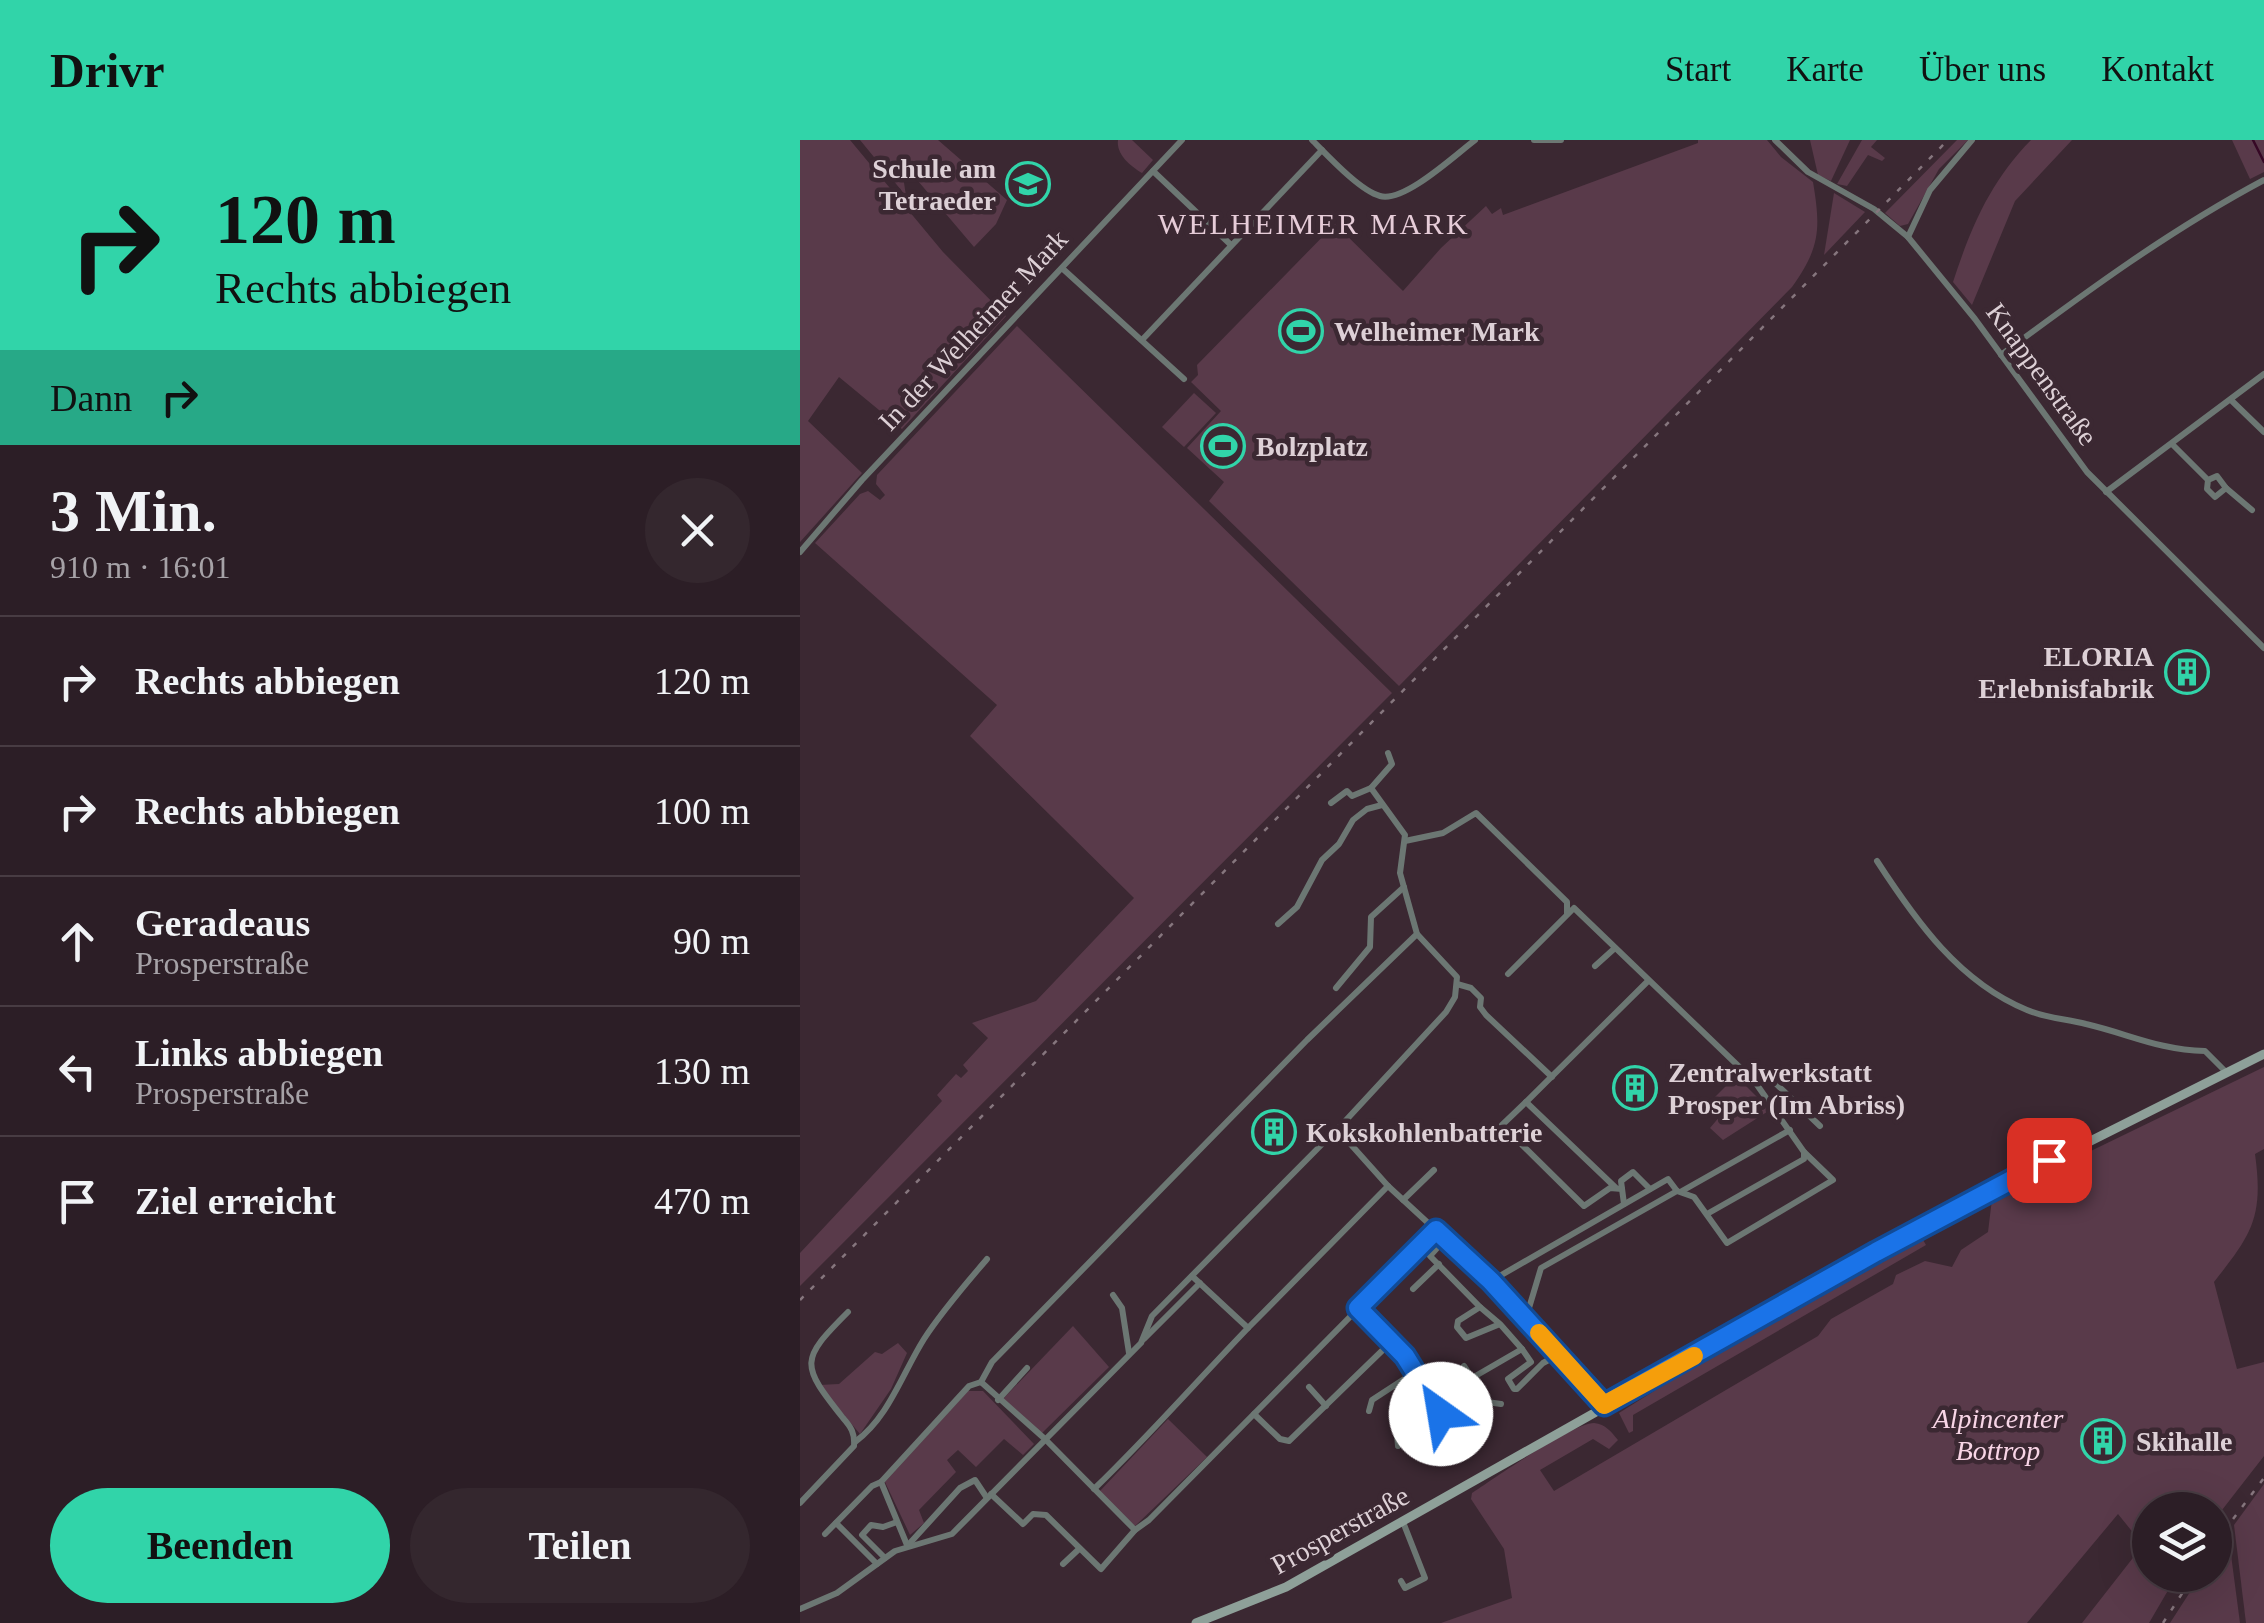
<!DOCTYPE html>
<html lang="de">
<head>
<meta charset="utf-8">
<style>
  body { margin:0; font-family:Georgia,serif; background:#34272e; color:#f1f3f6; height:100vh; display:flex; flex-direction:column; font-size:38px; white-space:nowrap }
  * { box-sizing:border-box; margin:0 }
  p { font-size:32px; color:#a6a2a7 }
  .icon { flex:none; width:55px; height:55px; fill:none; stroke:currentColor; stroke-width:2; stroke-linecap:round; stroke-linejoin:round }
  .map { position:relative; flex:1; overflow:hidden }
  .side { display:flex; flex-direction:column; background:#2c1e26; width:800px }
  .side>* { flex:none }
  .top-card { background:#31d4a9; color:#111; overflow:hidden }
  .fabs { position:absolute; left:1332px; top:1352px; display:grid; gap:20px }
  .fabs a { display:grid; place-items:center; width:100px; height:100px; border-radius:50%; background:#2c1e26; box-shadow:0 10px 40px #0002,0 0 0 2px #483c43; font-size:50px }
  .pin { position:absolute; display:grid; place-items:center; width:85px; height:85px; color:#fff; margin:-42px; border-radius:20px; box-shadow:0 5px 15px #0006 }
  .me { position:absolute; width:110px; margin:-55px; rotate:328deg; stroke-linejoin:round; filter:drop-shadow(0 0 8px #0008) }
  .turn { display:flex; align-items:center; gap:35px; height:210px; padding:0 50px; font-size:45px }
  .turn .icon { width:130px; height:130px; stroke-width:2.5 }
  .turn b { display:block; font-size:70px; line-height:85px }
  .then { display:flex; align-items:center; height:95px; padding:0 50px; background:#0003; gap:20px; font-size:38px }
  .round { display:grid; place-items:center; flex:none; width:105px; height:105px; border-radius:52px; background:#34272e }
  .summary { display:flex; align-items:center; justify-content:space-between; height:170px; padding:0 50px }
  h1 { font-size:60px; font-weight:700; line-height:75px }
  .button { display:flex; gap:20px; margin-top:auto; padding:20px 50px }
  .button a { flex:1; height:115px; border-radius:60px; background:#31d4a9; color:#111; font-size:40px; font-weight:700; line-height:115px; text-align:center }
  .button a+a { background:#34272e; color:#f1f3f6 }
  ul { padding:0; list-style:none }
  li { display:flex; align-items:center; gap:30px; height:130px; padding:0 50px; border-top:2px solid #483c43 }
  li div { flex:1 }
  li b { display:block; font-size:38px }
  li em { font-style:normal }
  header { display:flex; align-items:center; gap:60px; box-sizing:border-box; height:140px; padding:0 50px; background:#31d4a9; color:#111 }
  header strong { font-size:48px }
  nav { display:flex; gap:55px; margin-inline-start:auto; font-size:35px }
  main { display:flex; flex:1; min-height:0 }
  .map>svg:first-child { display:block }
</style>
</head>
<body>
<header>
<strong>Drivr</strong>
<nav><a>Start</a><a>Karte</a><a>Über uns</a><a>Kontakt</a></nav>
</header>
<main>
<section class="side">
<div class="top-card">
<div class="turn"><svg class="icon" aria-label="right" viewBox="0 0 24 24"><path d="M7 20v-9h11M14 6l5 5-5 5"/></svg><div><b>120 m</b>Rechts abbiegen</div></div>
<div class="then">Dann<svg class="icon" aria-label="right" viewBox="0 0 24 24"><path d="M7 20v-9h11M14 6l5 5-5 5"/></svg></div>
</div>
<div class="summary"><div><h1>3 Min.</h1><p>910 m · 16:01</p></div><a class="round"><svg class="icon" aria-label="close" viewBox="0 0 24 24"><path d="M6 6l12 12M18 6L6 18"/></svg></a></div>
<ul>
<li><svg class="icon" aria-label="right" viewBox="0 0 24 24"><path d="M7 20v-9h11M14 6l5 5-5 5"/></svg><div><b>Rechts abbiegen</b></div><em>120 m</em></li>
<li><svg class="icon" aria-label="right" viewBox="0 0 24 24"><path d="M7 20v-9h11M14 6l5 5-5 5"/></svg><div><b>Rechts abbiegen</b></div><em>100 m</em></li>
<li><svg class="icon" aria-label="ahead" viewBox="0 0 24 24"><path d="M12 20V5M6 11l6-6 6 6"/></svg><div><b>Geradeaus</b><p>Prosperstraße</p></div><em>90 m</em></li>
<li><svg class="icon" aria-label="left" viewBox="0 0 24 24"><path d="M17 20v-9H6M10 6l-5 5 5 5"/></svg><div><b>Links abbiegen</b><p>Prosperstraße</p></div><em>130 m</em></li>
<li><svg class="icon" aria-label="arrive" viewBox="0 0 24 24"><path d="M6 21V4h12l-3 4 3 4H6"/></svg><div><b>Ziel erreicht</b></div><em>470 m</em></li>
</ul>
<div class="button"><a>Beenden</a><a>Teilen</a></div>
</section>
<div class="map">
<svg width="1464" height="1483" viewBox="0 0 1464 1483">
  <rect width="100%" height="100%" fill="#3b2832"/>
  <g fill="#593a4a">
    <path d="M0 0H50L143 112 206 176 102 289 39 237 8 281 62 333 0 402Z"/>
    <path d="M60 0H138L207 60 196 84 174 107 107 28 103 36 106 56Z"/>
    <path d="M318 0H332L353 20 342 33C330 26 316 14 318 0Z"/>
    <path d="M898 0H967L981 17 1013 42C1021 89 1020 108 992 147L599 546 409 361 424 342 387 308 421 271 391 242 398 235 397 225 535 84 603 151 641 108 686 66 692 74 701 68 703 75 898 3Z"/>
    <path d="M1010 0H1050L1031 41 1018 35Z"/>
    <path d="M1062 0H1077L1071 7 1085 18 1082 21 1068 15 1047 46 1037 44Z"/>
    <path d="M1157 0H1168L1139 29 1108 84 1100 86 1085 73Z"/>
    <path d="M1231 0H1272L1215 61 1172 165 1153 142C1171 87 1190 42 1231 0Z"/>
    <path d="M1432 0H1464V32L1450 39Z"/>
    <path d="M1034 53 1065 72 1024 115Z"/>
    <path d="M217 186 592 553 0 1146V1113L142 961 137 955 156 934 161 938 168 931 163 925 188 898 172 883 236 861 334 758 170 596 197 565 15 403 60 354 68 351 80 360 85 355 76 344 77 335Z"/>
    <path d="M394 253 416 273 384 307 362 287Z"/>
    <path d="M1464 927V1009L1455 1014C1464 1078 1451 1095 1414 1142L1437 1229 1464 1222V1316L1415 1379V1370H1350V1435H1377L1349 1483H1282L1343 1405 1318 1374 1227 1483H641L712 1458 704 1409 671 1359 672 1353C693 1339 773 1283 794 1283 806 1284 811 1292 818 1300L809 1309 793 1299 740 1330 754 1351 1018 1196 1031 1179 1093 1144 1096 1135 1125 1121 1152 1127 1161 1110 1188 1092 1192 1059Z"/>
    <path d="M936 936 970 970 923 1000 910 988 921 975 911 961Z"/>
    <path d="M1119 1093 1126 1105 833 1275V1291L829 1293 819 1273 924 1207Z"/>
    <path d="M273 1186 309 1227 240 1295 203 1259Z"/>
    <path d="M98 1203 107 1213 91 1249 60 1294 19 1245 39 1244 75 1212 82 1214Z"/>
    <path d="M168 1251H183L234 1304 223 1315 204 1299 176 1327 158 1310 147 1320 156 1332 119 1370 124 1383 110 1395 85 1342Z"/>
    <path d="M368 1279 407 1317 335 1386 299 1352Z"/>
    <path d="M1464 1344V1483H1446L1434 1385Z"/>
    <path d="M1428 1392 1440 1483H1370L1401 1435H1415V1413Z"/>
  </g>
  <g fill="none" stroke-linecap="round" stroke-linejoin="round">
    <path stroke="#360825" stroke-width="2.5" d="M1453 0 1464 22"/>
    <g stroke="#6c7773" stroke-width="6">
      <path d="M512 0C527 15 560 51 580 56 604 63 655 15 675 0"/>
      <path d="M734 0H761"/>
      <path d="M975 0 1008 32 1074 69 1108 97 1175 179 1287 332 1464 508"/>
      <path d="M353 31 431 105"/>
      <path d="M1108 97 1130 50 1172 0"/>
      <path d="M263 129 384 239"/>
      <path d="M342 200 522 10"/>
      <path d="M1201 215C1286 152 1370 90 1464 40"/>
      <path d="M1431 260 1464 292"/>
      <path d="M1372 304 1408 340 1407 349 1415 357 1426 348 1417 336 1408 340"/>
      <path d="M1426 348 1452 370"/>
      <path d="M1306 352 1464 234"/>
      <path d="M0 412 62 340 382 0"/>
      <path d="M571 648 592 624 588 613"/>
      <path d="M605 701 643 693 676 673 767 762V774"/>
      <path d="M1077 721C1116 781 1159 842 1227 870 1245 878 1267 879 1286 884 1329 894 1359 910 1405 911L1426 932"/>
      <path d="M478 784 497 767 522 720 539 704 553 680 567 669 582 665"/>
      <path d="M795 826 815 808"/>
      <path d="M708 834 774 768 955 942 1004 1012V1019L907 1074"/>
      <path d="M657 844 671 848 681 858 680 867 686 875 752 937"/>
      <path d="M536 848 570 807 571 777 604 747"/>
      <path d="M955 942 966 934 1020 986"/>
      <path d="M726 962 848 841"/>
      <path d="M978 973 995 961"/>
      <path d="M536 991 646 872 655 857 657 837 617 794"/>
      <path d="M816 1048 726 962 702 985 784 1066 810 1048 822 1049"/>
      <path d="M882 1051 990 990"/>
      <path d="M603 1060 634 1030"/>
      <path d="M824 1064 821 1041 833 1032 850 1049"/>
      <path d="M645 1099 630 1116 680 1167"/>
      <path d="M392 1136 448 1188 588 1046"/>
      <path d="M691 1141 868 1039 877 1051 894 1057 927 1103 1033 1040 1004 1012"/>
      <path d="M613 1149 639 1124"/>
      <path d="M313 1155 322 1168 329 1213"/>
      <path d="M726 1178 741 1128 877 1051"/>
      <path d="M700 1184 680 1167 658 1181 657 1187 666 1198 700 1184 722 1209"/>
      <path d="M344 1199 400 1143"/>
      <path d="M590 1203 605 1216 641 1274 597 1294 598 1306"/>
      <path d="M664 1226 672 1238 722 1209 731 1222 708 1239 714 1249H717L743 1223 758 1215"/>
      <path d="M181 1242 192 1222 507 900 617 794 600 733 605 695 571 648 552 656 547 651 531 663"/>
      <path d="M509 1247 526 1266"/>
      <path d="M198 1260 227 1228"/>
      <path d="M633 1261 660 1246"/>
      <path d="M569 1271 572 1260 615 1232"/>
      <path d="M454 1274 480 1299 489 1301 590 1203 558 1168"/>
      <path d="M641 1274 647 1279 687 1262 701 1264"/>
      <path d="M55 1302C89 1277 102 1234 124 1199 142 1171 165 1145 187 1119"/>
      <path d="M294 1349C347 1298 396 1242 448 1188"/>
      <path d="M0 1363 54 1306C55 1293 51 1287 43 1278 0 1224 0 1220 48 1172"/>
      <path d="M36 1383 77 1424"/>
      <path d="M335 1390 349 1380 636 1090"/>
      <path d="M25 1394 72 1346 81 1342"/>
      <path d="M110 1403 160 1348 175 1340 187 1358"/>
      <path d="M107 1405 81 1342 169 1246 181 1242 245 1299 335 1390 301 1429 246 1375 233 1374 223 1384 191 1354"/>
      <path d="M85 1418 62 1395 71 1385 83 1387 97 1382"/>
      <path d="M263 1424 279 1409"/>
      <path d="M601 1441 605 1448 625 1438 603 1382"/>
      <path d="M0 1469 37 1453 95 1411 152 1394 341 1203 352 1176 537 989 588 1046 691 1141 804 1265"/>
    </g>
    <path stroke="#8ea099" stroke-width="9" d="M396 1483 486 1447 1161 1066 1464 914"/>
    <g stroke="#86767e" stroke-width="2.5" stroke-dasharray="5 10" stroke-linecap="butt">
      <path d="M0 1160 1148 0"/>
      <path d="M1415 1403 1464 1338"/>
      <path d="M1363 1483 1394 1435"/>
    </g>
  </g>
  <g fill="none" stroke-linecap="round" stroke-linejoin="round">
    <g stroke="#114b97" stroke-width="25">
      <path id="route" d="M641 1274 605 1216 558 1168 636 1090 691 1141 804 1265 1076 1112 1249 1020"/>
    </g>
    <use href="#route" stroke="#1a73e8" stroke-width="18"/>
    <path stroke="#f59e0b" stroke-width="18" d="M739 1193 804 1265 894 1216"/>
  </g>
  <defs>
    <g id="school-ring" transform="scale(2.25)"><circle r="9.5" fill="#3b2832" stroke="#31d4a9" stroke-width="1.5"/><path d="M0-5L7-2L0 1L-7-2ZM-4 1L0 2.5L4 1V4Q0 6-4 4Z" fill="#31d4a9"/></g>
    <g id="stadium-ring" transform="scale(2.25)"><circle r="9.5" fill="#3b2832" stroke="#31d4a9" stroke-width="1.5"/><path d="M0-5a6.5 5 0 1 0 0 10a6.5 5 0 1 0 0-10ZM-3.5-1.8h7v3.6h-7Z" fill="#31d4a9"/></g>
    <g id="building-ring" transform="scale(2.25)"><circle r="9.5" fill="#3b2832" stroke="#31d4a9" stroke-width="1.5"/><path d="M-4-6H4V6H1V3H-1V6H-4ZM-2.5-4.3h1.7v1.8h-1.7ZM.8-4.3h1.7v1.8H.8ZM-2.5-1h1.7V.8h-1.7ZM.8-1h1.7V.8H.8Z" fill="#31d4a9"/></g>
  </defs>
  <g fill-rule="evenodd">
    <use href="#school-ring" x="228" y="44"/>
    <use href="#stadium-ring" x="501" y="191"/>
    <use href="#stadium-ring" x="423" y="306"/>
    <use href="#building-ring" x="1387" y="532"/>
    <use href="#building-ring" x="835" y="948"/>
    <use href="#building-ring" x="474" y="992"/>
    <use href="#building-ring" x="1303" y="1301"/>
  </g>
  <g text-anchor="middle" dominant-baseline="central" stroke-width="9" stroke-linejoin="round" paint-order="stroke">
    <g font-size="28" font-weight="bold" fill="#ddd0d6" stroke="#3b2832" text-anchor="start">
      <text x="196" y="28" text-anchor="end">Schule am<tspan x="196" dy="32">Tetraeder</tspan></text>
      <text x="534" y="191">Welheimer Mark</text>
      <text x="456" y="306">Bolzplatz</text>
      <text x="1354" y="516" text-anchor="end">ELORIA<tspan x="1354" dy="32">Erlebnisfabrik</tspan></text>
      <text x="868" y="932">Zentralwerkstatt<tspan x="868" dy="32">Prosper (Im Abriss)</tspan></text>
      <text x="506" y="992">Kokskohlenbatterie</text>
      <text x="1336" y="1301">Skihalle</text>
    </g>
    <g font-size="28" fill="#ddd0d6" stroke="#3b2832">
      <text transform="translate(173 190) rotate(-47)">In der Welheimer Mark</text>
      <text transform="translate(1242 234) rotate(54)">Knappenstraße</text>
      <text transform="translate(540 1390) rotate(-29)">Prosperstraße</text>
    </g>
    <g font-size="28" font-style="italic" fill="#f8d5e6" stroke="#3b2832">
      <text x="1198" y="1278">Alpincenter<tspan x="1198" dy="32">Bottrop</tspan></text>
    </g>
    <g font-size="30" letter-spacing="2.5" fill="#e6ccd8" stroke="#3b2832">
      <text x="514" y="83">WELHEIMER MARK</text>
    </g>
  </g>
</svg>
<div class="fabs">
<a><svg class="icon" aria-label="layers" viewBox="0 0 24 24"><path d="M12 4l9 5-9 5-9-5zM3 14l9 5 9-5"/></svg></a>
</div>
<div class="pin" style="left:1249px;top:1020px;background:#d93025"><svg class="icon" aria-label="arrive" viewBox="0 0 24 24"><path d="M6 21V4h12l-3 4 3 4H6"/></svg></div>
<svg class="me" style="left:641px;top:1274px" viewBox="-20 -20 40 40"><circle r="19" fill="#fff"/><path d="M0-13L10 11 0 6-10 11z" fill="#1a73e8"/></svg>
</div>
</main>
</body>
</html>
